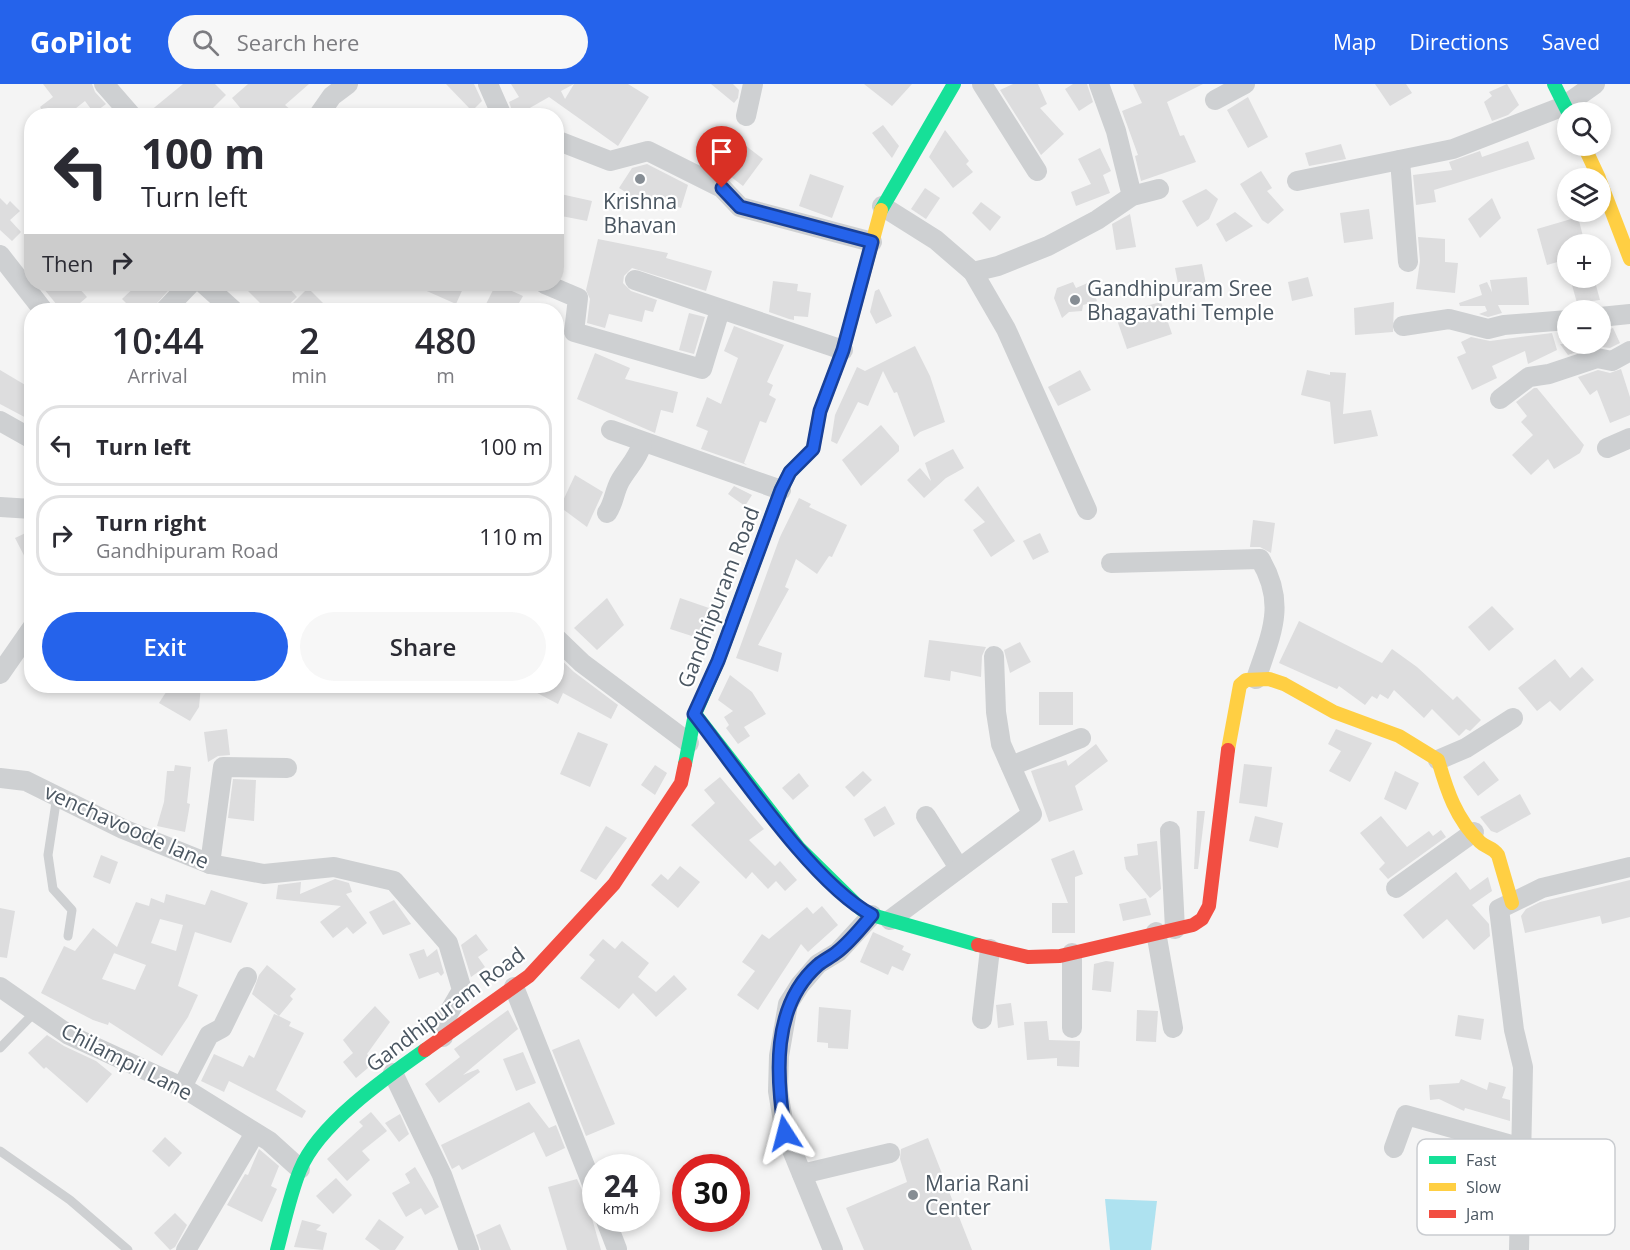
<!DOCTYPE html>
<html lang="en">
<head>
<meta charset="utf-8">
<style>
  body { margin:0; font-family:"Open Sans",sans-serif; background:#f7f7f7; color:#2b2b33; height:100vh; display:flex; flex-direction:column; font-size:22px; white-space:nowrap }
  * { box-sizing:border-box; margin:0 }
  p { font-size:20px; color:#7c7c81 }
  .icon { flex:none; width:33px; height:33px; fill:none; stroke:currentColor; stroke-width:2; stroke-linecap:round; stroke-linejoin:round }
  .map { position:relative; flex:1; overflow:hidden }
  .panel { position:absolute; left:24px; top:219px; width:540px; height:390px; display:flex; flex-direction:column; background:#fff; border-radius:24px; box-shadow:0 3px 9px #0003 }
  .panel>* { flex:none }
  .guide { position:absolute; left:24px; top:24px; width:540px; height:183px; border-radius:24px; box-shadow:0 3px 9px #0003; background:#fff; color:#2b2b33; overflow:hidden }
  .tools { position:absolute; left:1557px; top:18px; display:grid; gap:12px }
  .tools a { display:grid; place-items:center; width:54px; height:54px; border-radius:50%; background:#fff; box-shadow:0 3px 9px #0003; font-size:30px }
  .speed { position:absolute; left:582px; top:1070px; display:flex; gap:12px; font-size:30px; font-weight:700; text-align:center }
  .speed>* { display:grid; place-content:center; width:78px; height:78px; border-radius:50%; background:#fff; box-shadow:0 3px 9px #0003; line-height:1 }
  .speed small { font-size:15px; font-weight:400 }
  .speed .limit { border:9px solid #d22; background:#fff; color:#111 }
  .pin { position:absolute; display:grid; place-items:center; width:51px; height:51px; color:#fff; margin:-62px -26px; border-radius:50% 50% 50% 0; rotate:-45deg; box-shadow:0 0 6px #0007 }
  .pin .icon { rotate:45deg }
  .me { position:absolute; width:66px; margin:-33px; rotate:351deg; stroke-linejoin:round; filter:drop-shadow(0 0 4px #0008) }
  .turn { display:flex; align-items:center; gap:21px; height:126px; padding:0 18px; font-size:27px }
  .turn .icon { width:78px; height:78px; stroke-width:2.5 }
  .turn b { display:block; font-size:42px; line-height:51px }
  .then { display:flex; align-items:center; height:57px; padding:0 18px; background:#0003; gap:12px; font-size:22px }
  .eta { display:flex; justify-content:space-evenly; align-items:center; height:102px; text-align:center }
  .eta b { font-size:36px; font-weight:600; line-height:42px }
  .primary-button { display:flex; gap:12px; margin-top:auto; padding:12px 18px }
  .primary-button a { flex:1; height:69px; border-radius:36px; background:#2563eb; color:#fff; font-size:24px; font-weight:600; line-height:69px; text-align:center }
  .primary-button a+a { background:#f7f7f7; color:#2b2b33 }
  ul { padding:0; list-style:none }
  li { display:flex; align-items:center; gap:18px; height:81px; margin:0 12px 9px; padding:0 6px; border:3px solid #e1e1e2; border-radius:24px }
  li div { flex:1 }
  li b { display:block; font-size:22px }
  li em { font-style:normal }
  header { display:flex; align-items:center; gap:36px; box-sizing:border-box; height:84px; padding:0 30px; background:#2563eb; color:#fff }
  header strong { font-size:28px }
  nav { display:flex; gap:33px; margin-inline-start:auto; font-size:21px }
  .search { width:420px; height:54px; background:#f7f7f7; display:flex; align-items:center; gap:15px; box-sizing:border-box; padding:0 21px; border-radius:33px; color:#7c7c81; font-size:22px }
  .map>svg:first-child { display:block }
</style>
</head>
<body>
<header>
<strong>GoPilot</strong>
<div class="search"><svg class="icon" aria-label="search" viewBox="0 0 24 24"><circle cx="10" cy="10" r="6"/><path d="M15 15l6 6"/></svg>Search here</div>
<nav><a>Map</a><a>Directions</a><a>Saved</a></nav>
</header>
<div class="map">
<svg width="1630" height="1166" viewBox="0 0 1630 1166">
  <rect width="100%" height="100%" fill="#f4f4f4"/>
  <path fill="#aee2f0" d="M1105 1115 1157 1117 1151 1166H1110Z"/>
  <g fill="#ddddde" fill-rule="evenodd">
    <path d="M43 0H92L95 8 106 20 94 29 85 17 66 32H47L40 23 53 13Z"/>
    <path d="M183 0H215L226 11 205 32H144Z"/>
    <path d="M248 0H309L285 21 298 32H247L232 14Z"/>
    <path d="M446 0H474L482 17 472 27Z"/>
    <path d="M511 0H574L561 7 565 15 574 0H628L649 13 618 62 549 13 528 25 532 32H514L509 18 519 13Z"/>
    <path d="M711 0H733L739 6 738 14 734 19Z"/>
    <path d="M864 0H912L892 22Z"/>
    <path d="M1013 0H1038L1047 20 1040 24 1064 50 1041 71 1000 6Z"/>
    <path d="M1073 0H1087L1093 18 1079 27 1065 5Z"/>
    <path d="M1133 0H1203L1167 18 1180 52 1184 51 1196 78 1141 97 1135 72 1138 71 1122 27 1142 19Z"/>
    <path d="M1375 0H1406L1412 9 1390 22Z"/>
    <path d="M1507 0 1519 21 1508 31 1492 37 1484 18 1492 12 1489 8Z"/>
    <path d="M1248 13 1268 53 1248 64 1227 26Z"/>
    <path d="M883 41 899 62 892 74 872 49Z"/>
    <path d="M945 46 969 77 966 80 973 88 953 104 929 73Z"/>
    <path d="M1528 57 1535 75 1434 106 1436 118 1416 121 1413 91 1452 86 1449 78 1480 67 1482 73Z"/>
    <path d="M1341 60 1346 75 1309 82 1305 69Z"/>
    <path d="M746 62 763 75 743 102 726 89Z"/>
    <path d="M1100 64 1111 87 1103 91 1110 109 1076 122 1071 108 1091 100 1078 75Z"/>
    <path d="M647 80 688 101 681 124 645 112 641 118 619 104 632 84Z"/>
    <path d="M1261 87 1272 104 1267 107 1284 126 1268 140 1262 136 1240 100Z"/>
    <path d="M810 90 844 102 832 134 799 122Z"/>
    <path d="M925 104 940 114 926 135 911 125Z"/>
    <path d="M1206 105 1218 115 1209 135 1197 143 1182 117Z"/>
    <path d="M556 109 592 117 587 137 556 131Z"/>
    <path d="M0 114 7 121 10 117 20 127 10 136 21 148 12 157 0 146Z"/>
    <path d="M1492 114 1501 134 1480 154 1468 135Z"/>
    <path d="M981 118 1001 133 990 147 972 129Z"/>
    <path d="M1369 125 1373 155 1344 159 1340 129Z"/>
    <path d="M1235 128 1253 142 1226 158 1216 140Z"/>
    <path d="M1130 130 1136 163 1116 166 1112 140Z"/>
    <path d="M1578 133 1585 160H1568V175L1547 181 1537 145Z"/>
    <path d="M1418 153 1445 155V178L1458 179 1455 209 1416 205 1420 177Z"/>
    <path d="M598 155 668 169 666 174 712 187 706 207 632 184 624 192 623 199 631 207 657 216 653 228 645 226 642 238 609 230 605 244 587 239 590 215 586 206Z"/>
    <path d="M1202 180 1207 205 1180 210 1175 184Z"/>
    <path d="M1308 193 1313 212 1292 217 1288 198Z"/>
    <path d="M1527 193 1529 221H1498L1502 229 1488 233 1479 230 1487 227 1485 222H1460L1459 219 1482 211 1479 201 1487 198 1492 208 1490 196Z"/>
    <path d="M1570 194H1594L1600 216 1577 219Z"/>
    <path d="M773 197 798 200 797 207 811 209 808 233 794 232V236L789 235 769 228Z"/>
    <path d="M1073 198 1076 204 1090 198 1097 217 1083 221 1082 227 1069 228 1062 234 1054 214 1057 204Z"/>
    <path d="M40 200H75L87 213 72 226H61Z"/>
    <path d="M138 200H174L151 226H133L122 215Z"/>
    <path d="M241 200H285L297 213 283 226H267Z"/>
    <path d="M411 200H465L456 220Z"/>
    <path d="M496 200 523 212 515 226H483Z"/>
    <path d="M308 204 323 219 315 226H300L293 219Z"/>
    <path d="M879 205 892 232 876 240 870 228 875 207Z"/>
    <path d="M1161 218 1172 250 1127 265 1115 230Z"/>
    <path d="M1394 218 1393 248 1355 251 1354 224Z"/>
    <path d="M689 229 705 233 694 270 679 266Z"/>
    <path d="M734 242 784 261 767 298 773 301 769 311 776 315 766 339 760 337 744 379 747 381 701 365 708 347 696 342 707 313 721 320 738 274 724 267Z"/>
    <path d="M1613 244 1620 259 1610 264 1594 262 1568 271 1560 260H1600V249Z"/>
    <path d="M1552 249 1557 266 1528 280 1525 267 1492 282 1497 294 1472 306 1457 273 1466 269 1461 258 1471 253 1490 257Z"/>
    <path d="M915 262 930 292 945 338 920 348 914 353 897 308 894 309 883 287 868 322 858 318 837 360 831 357 835 331 857 283 865 287Z"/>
    <path d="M595 269 630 284 625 295 678 308 673 329 661 326 655 349 577 315Z"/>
    <path d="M1621 285 1630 313V331L1610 339 1597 306 1590 311 1578 293 1598 286 1610 289Z"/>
    <path d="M0 286 32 305V337L0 320Z"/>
    <path d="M1080 286 1091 306 1058 322 1048 303Z"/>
    <path d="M1307 286 1330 291V288L1346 289 1343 330 1371 326 1378 352 1334 360 1330 318 1301 311Z"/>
    <path d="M1534 304H1537L1584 361 1580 369 1554 385 1548 375 1531 391 1512 371 1533 351 1521 338 1527 332 1516 318Z"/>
    <path d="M881 341 899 362V367L861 402 842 376Z"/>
    <path d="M953 365 964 384 946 394 924 414 907 396 920 384 931 397 925 379Z"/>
    <path d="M575 391 603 408 587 443 560 423Z"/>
    <path d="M734 402 752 411 745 422 728 410Z"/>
    <path d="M978 402 1015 457 991 473 973 446 985 438 964 416Z"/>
    <path d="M799 414 811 420 809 423 847 441 832 473 829 472 817 490 796 475 785 503 789 505 758 561 782 569 778 588 736 574 780 453Z"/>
    <path d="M1253 436 1275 439 1271 469 1260 463H1250Z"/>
    <path d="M32 446V487L15 454Z"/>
    <path d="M1040 449 1049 468 1033 476 1023 457Z"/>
    <path d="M607 514 624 541 597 566 574 544Z"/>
    <path d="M680 514 709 524 698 554 670 545Z"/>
    <path d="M1492 522 1514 545 1489 567 1468 543Z"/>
    <path d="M1299 537 1382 579 1392 565 1417 583 1453 616 1457 612 1481 636 1470 647 1466 645 1459 652 1432 625 1424 634 1394 606 1388 615 1380 610 1377 615 1372 612 1365 621 1339 602 1337 605 1279 579Z"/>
    <path d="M929 556 986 563 982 572 981 593 951 587 950 597 924 593Z"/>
    <path d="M1020 558 1031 578 1010 589 1004 566Z"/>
    <path d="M556 571 574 588 618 621 611 635 563 609 558 620 524 602H556Z"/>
    <path d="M1555 575 1570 594 1582 583 1594 596 1560 627 1550 617 1537 627 1518 604Z"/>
    <path d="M730 591 752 608 766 630 744 643 750 652 738 660 726 644 729 641 724 633 733 627 718 616Z"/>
    <path d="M170 602H201L199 623 190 637 159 619Z"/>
    <rect x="1039" y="608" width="34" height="33"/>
    <path d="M227 645 230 671 218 672 208 678 204 648Z"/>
    <path d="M1336 645 1372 659 1350 698 1329 687 1341 667 1328 660Z"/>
    <path d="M578 648 608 660 590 703 560 690Z"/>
    <path d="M1096 660 1108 677 1075 702 1083 726 1049 738 1031 687 1066 676 1068 682Z"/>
    <path d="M1484 677 1499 696 1478 712 1463 693Z"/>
    <path d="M1244 680 1272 683 1267 723 1239 719Z"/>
    <path d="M175 681 191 683 187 719 190 720 185 748 157 742 164 718 167 687H174Z"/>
    <path d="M655 681 667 689 655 711 641 701Z"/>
    <path d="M863 687 872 696 854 713 845 703Z"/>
    <path d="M1395 687 1419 699 1406 726 1384 715Z"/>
    <path d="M799 689 809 702 793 716 782 704Z"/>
    <path d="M720 693 764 745 749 756 775 782 780 777 797 796 785 807 776 797 768 805 752 788 746 795 691 741 715 719 704 706Z"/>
    <path d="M233 695 256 696 254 737 228 734Z"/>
    <path d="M1520 710 1531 730 1497 749 1491 747 1480 733Z"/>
    <path d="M885 722 895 740 874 753 864 735Z"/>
    <path d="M1197 727H1205L1198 785H1194Z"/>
    <path d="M1255 732 1283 739 1278 764 1249 757Z"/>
    <path d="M1381 732 1407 763 1429 747 1433 752 1441 746 1446 753 1388 795 1379 785 1385 779 1360 749Z"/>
    <path d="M606 742 627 754 596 796 580 787Z"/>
    <path d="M1157 757 1161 805 1150 814 1126 785 1124 773 1138 771 1137 760Z"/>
    <path d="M1074 766 1083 790 1075 793V849H1052V819H1068L1051 775Z"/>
    <path d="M101 771 118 778 110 800 93 793Z"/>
    <path d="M680 782 700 798 678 824 651 801 661 790 668 796Z"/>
    <path d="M1456 788 1470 806 1488 793 1492 807 1472 821 1489 840 1490 852 1474 866 1447 835 1423 855 1403 831Z"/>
    <path d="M335 795 349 799 352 808 346 810 367 839 353 850 347 843 333 854 320 838 341 822 276 815 278 801 301 798 300 810Z"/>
    <path d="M1630 796V833L1602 840 1600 832 1525 849 1521 832 1526 825 1540 818Z"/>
    <path d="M211 806 248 819 231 859 195 848 178 902 198 911 188 933 162 972 109 938 108 941 93 936 41 909 64 862 75 867 93 844 117 863 136 818 149 822 151 814 164 819 166 810 205 821ZM160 835 183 841 176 867 151 859ZM115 867 114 869 146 881 135 906 102 895Z"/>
    <path d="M1146 814 1151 831 1123 837 1119 820Z"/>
    <path d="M394 816 411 840 383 851 369 828Z"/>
    <path d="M822 822 838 841 808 868 801 860 758 926 737 911 755 887 742 878 762 850 769 855 807 823 813 830Z"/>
    <path d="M0 824 15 827 7 874 0 873Z"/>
    <path d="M873 848 904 862 902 866 911 870 903 887 892 882 888 891 860 878Z"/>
    <path d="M476 850 488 866 478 873 485 883 471 893 461 861Z"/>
    <path d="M603 855 615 865 622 857 649 879 638 893 656 908 674 891 687 905 656 933 633 909 619 925 580 894 595 876 589 871Z"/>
    <path d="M424 865 427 873 437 865 444 889 441 892 438 888 419 895 409 870Z"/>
    <path d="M1106 877 1114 878 1111 908 1092 906 1094 880Z"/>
    <path d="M267 881 296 905 290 912 293 915 279 932 291 938 289 942 304 949 276 1006 306 1027 302 1034 229 997 224 1008 201 997 214 970 243 983 249 971 254 974 274 930 279 932 252 910 259 891Z"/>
    <path d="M1011 919 1014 941 998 944 996 921Z"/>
    <path d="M375 922 390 938 367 970 375 978 356 994 343 978 353 969 343 956Z"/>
    <path d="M819 923 851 926 848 965 828 964V959L817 958Z"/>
    <path d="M508 926 518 945 463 991 478 985 480 988 439 1019 425 1000 460 973 454 965Z"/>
    <path d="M1137 926 1158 927 1156 958 1136 957Z"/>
    <path d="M1458 931 1484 935 1481 956 1455 952Z"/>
    <path d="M1047 937 1049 956 1080 957 1079 983 1057 982V974L1027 976 1024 938Z"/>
    <path d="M47 951 64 962 96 977 112 990 87 1019 46 983 44 985 28 969Z"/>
    <path d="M579 955 615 1040 586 1052 552 966Z"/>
    <path d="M523 968 536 999 516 1007 503 975Z"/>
    <path d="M1461 995 1487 1006 1489 998 1506 1003 1502 1014 1510 1016V1037L1465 1024 1464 1027 1439 1015 1430 1016 1429 1001 1459 999Z"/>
    <path d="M529 1018 549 1044 556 1041 565 1064 546 1073 534 1048 462 1086 459 1081 452 1085 441 1061Z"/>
    <path d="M371 1028 387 1047 362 1067 370 1076 347 1097 327 1075 363 1042 359 1038Z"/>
    <path d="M400 1030 409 1050 399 1058 385 1039Z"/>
    <path d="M165 1053 182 1069 169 1083 152 1067Z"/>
    <path d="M928 1054 972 1166H864L846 1124 907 1098 900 1075 901 1065Z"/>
    <path d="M259 1065 279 1082 271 1102 277 1105 262 1138 227 1121 245 1090 248 1091Z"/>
    <path d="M415 1083 439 1123 425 1131 421 1124 406 1133 392 1109 410 1099 405 1090Z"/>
    <path d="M336 1094 352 1111 333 1130 316 1112Z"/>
    <path d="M577 1095 587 1117 601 1166H567L548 1103Z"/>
    <path d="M175 1129 187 1141 175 1163 170 1166 154 1149Z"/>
    <path d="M379 1135 404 1153 395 1166H380L365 1155Z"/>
    <path d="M302 1136 321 1141 316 1146 327 1149 323 1166 294 1163Z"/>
    <path d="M500 1140 511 1166H481L476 1151Z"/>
  </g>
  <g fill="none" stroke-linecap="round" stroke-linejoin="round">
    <g stroke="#ced0d2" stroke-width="9">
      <path d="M57 712 48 771 53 805 72 826 68 852"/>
      <path d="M0 964 35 928"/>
      <path d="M0 1067 70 1116 128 1166"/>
    </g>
    <g stroke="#ced0d2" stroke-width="20">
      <path d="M104 0 132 32"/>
      <path d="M488 0 502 32"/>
      <path d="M982 0 1037 87"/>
      <path d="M1099 0 1116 47 1132 112"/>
      <path d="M1215 16 1245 0"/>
      <path d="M318 32 332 12 348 0"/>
      <path d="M746 32 753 0"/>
      <path d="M556 56 610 77 648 67 722 104 740 123 872 158"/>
      <path d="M1400 76 1408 178"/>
      <path d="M1297 97 1453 65 1564 22 1595 0"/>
      <path d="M882 122 936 156 973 188 1006 245 1087 426"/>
      <path d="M0 171 43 226"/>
      <path d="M973 188 998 182 1048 162 1097 136 1132 112 1159 105"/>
      <path d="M635 196 843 266"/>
      <path d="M204 200 233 226"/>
      <path d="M545 200 578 214 574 248 702 285 720 226"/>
      <path d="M165 226 190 200"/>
      <path d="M1600 233 1630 230"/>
      <path d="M1403 242 1449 235 1488 245 1504 241 1568 236"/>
      <path d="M1500 315 1529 293 1549 290 1597 274 1612 277 1630 267"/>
      <path d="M0 337 32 355"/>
      <path d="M611 346 781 406"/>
      <path d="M1607 364 1630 354"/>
      <path d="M0 423 32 425"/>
      <path d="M607 429C614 419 614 408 620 397 628 383 637 376 642 360"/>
      <path d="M1111 479 1260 475C1287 520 1271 550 1256 595"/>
      <path d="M556 554 582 579 689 659"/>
      <path d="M0 590 32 544"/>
      <path d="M1438 676 1466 664 1513 634"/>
      <path d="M1011 682 1081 654"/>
      <path d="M0 694 26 697 123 745 210 780 264 790 334 783 394 797 448 859 462 906 445 935 443 953"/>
      <path d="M926 732 959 784"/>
      <path d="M1170 747 1175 845"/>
      <path d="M210 780 223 683 287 684"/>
      <path d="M1396 804 1474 748"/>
      <path d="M890 836 1032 730 1001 660 996 628 994 572"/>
      <path d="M1156 848 1173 944"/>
      <path d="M1072 869V944"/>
      <path d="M0 903 69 951 182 1003 269 1057 300 1085"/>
      <path d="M514 903 596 1110"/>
      <path d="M982 935 990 865"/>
      <path d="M393 989 442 1091 469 1166"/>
      <path d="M182 1003 209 951 222 944 247 893"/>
      <path d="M1394 1064 1406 1031 1519 1063"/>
      <path d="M802 1090 890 1069"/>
      <path d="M605 1134 617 1165"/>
      <path d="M186 1166 255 1049"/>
      <path d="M833 1166 785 1049 778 1007 779 972 788 920 800 901 818 880 838 868 872 831"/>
      <path d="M1519 1166 1523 983 1514 946 1499 825 1542 804 1630 783"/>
    </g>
    <g stroke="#16e098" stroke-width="14">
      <path d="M1554 0 1568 28"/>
      <path d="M881 126 954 0"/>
      <path d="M695 630 799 764 861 825 872 831 978 861"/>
      <path d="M685 680 695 630 718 577 781 406 790 388 799 379"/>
      <path d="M277 1166C284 1140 290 1111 300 1086 318 1041 385 994 425 966"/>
    </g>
    <g stroke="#ffcf43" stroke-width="14">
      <path d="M1584 62 1599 94"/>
      <path d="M1600 97 1630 175"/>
      <path d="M799 379 813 365 820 327 843 266 881 126"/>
      <path d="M1228 666 1240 601 1246 596 1269 595 1284 600 1334 628 1399 652 1438 676C1447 707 1456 735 1480 758 1486 764 1493 763 1498 771L1512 819"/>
    </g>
    <g stroke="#f24e42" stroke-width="14">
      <path d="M978 861 1028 873 1060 872 1193 841 1202 835 1209 822 1228 666"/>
      <path d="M425 966 529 892 614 800 681 699 685 680"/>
    </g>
  </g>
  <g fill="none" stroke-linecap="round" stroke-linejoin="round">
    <g stroke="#184099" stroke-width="15">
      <path id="route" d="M722 104 740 123 872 158 843 266 820 327 813 365 790 388 781 406 718 577 694 630C737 685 813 800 872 831 861 844 850 858 837 868 831 873 824 876 818 881 771 922 776 992 785 1049"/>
    </g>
    <use href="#route" stroke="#2563eb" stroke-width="10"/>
  </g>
  <g fill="#868d94" stroke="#fff" stroke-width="2">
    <circle cx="640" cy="95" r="6"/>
    <circle cx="1075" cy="216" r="6"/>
    <circle cx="913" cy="1111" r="6"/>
  </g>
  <g text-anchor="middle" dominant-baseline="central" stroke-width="4.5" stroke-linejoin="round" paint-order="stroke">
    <g font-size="21" fill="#4a5661" stroke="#fff" text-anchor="start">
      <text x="640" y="117" text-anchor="middle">Krishna<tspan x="640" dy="24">Bhavan</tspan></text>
      <text x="1087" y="204">Gandhipuram Sree<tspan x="1087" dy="24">Bhagavathi Temple</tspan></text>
      <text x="925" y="1099">Maria Rani<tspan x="925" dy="24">Center</tspan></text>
    </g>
    <g font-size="21" fill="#4a5661" stroke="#fff">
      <text transform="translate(718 513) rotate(-69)">Gandhipuram Road</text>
      <text transform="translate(127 742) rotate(24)">venchavoode lane</text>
      <text transform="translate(445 925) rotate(-37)">Gandhipuram Road</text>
      <text transform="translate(127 977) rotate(27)">Chilampil Lane</text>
    </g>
  </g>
  <rect x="1417" y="1055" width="198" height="96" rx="9" fill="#fff" stroke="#c9ccd0" stroke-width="1.5"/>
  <rect x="1429" y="1072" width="27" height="8" fill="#16e098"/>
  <rect x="1429" y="1099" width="27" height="8" fill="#ffcf43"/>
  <rect x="1429" y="1126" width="27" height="8" fill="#f24e42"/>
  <g font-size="16" fill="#4a5661">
    <text x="1466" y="1082">Fast</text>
    <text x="1466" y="1109">Slow</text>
    <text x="1466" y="1136">Jam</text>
  </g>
</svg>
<div class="tools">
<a><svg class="icon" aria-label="search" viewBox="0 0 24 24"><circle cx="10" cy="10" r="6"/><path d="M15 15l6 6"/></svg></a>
<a><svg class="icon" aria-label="layers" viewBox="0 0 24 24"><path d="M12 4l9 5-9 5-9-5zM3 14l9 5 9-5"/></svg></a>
<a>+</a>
<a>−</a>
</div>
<div class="speed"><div>24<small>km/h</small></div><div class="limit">30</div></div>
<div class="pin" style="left:722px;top:104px;background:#d93025"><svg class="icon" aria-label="arrive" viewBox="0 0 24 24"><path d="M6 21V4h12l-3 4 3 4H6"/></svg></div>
<svg class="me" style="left:785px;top:1049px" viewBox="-20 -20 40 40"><path d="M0-17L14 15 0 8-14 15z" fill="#2563eb" stroke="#fff" stroke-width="4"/></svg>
<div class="guide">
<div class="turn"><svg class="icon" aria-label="left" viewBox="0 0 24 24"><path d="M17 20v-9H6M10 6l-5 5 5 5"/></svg><div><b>100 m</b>Turn left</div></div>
<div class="then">Then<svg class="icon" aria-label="right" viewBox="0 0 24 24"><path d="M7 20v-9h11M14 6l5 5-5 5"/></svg></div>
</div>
<section class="panel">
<div class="eta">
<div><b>10:44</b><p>Arrival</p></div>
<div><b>2</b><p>min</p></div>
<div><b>480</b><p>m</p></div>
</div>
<ul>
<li><svg class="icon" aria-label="left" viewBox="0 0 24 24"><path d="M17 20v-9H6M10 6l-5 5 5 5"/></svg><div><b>Turn left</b></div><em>100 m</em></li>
<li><svg class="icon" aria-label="right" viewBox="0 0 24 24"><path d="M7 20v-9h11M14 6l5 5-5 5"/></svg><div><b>Turn right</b><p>Gandhipuram Road</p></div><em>110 m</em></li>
</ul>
<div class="primary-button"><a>Exit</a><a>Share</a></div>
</section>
</div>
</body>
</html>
